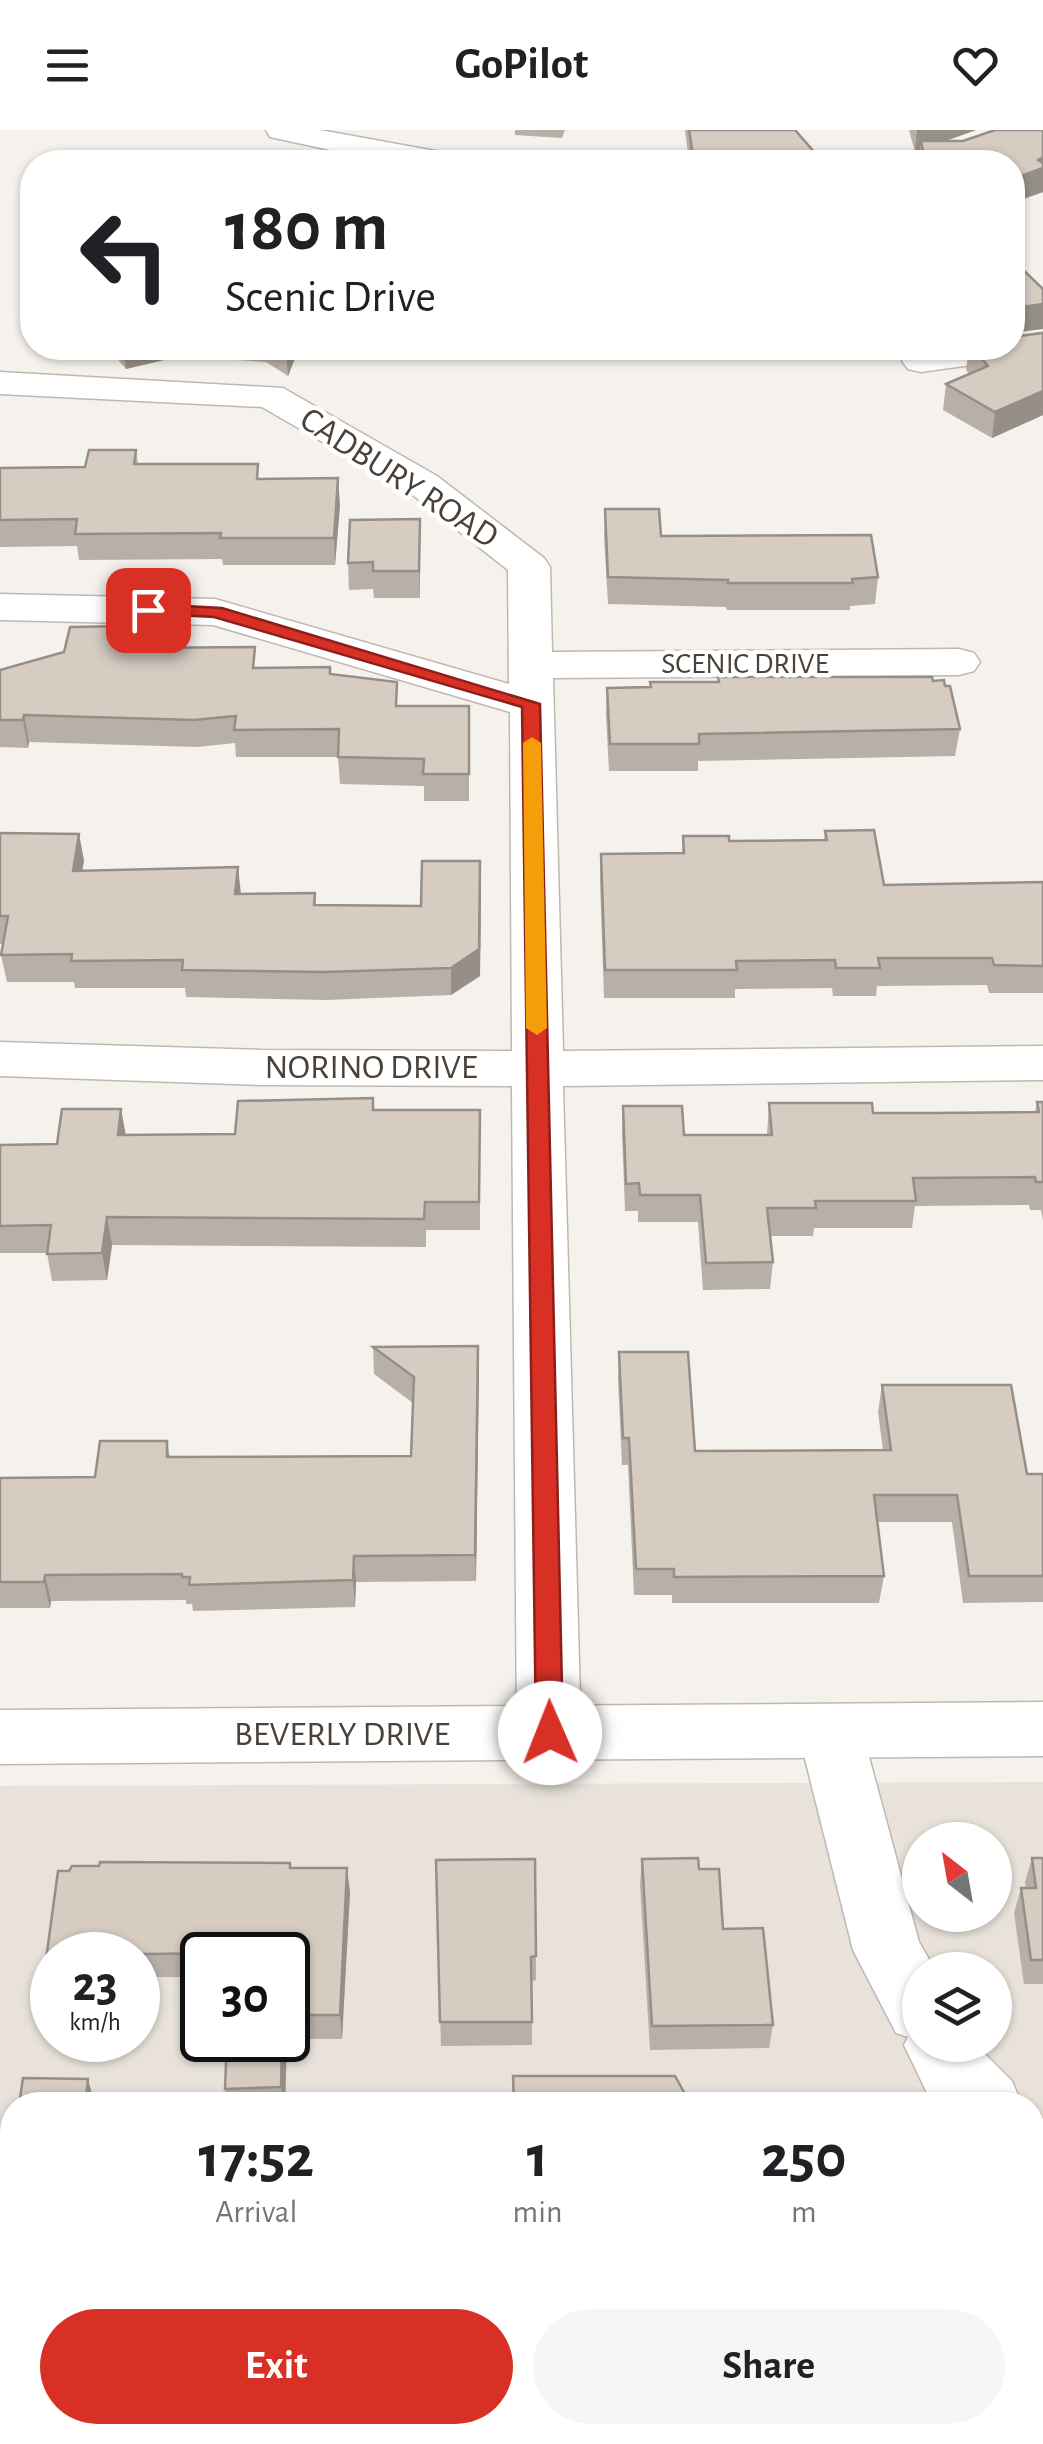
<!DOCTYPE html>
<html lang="en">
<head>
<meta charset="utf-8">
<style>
  body { margin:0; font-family:"Alegreya Sans",sans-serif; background:#f6f6f6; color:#202124; height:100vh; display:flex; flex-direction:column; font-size:38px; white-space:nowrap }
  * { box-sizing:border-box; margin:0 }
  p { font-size:32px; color:#757577 }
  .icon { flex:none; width:55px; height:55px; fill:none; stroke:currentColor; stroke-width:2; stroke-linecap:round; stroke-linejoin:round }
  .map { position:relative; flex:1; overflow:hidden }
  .drawer { position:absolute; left:0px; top:1962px; width:1045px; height:352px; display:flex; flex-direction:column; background:#fff; border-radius:40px 40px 0 0; box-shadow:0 2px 8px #0004 }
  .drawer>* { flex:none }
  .top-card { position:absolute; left:20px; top:20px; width:1005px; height:210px; border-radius:40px; box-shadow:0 2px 8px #0004; background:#fff; color:#202124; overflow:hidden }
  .needle { width:65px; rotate:329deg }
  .tools { position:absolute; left:902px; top:1692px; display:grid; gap:20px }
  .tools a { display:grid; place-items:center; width:110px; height:110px; border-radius:50%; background:#fff; box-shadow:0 2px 8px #0004; font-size:50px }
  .speed { position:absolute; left:30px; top:1802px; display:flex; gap:20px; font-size:50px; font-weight:700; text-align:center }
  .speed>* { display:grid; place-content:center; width:130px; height:130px; border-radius:50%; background:#fff; box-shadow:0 2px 8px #0004; line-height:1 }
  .speed small { font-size:25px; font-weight:400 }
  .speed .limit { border:5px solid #111; border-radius:15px; background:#fff; color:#111 }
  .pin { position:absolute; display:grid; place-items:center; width:85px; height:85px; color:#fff; margin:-42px; border-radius:20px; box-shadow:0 5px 15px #0006 }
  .me { position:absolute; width:110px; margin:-55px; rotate:359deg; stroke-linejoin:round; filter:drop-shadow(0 0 8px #0008) }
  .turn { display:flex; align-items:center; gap:35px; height:210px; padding:0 40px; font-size:45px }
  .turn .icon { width:130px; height:130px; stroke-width:2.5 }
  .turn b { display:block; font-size:70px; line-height:85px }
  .eta { display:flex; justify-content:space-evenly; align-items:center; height:170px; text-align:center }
  .eta b { font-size:60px; font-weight:700; line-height:70px }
  .button { display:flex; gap:20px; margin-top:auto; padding:20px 40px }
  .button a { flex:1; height:115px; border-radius:60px; background:#d93025; color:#fff; font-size:40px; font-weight:700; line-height:115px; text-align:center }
  .button a+a { background:#f6f6f6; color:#202124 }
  header { display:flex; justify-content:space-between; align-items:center; height:130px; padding:0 40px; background:#fff; font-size:45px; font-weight:700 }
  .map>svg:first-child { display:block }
</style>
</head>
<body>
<header><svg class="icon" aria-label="menu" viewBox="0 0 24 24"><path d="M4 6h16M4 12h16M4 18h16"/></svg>GoPilot<svg class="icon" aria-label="heart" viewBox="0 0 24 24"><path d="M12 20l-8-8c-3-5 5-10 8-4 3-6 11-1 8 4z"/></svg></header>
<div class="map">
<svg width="1043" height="2314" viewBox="0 0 1043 2314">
  <rect width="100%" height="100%" fill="#f5f1ec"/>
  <path fill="#e8e2da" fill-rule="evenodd" d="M1043 1652V2314H0V1656ZM920 1710H995V1785H920ZM52 1825H138V1910H52ZM202 1825H288V1910H202ZM920 1840H995V1915H920ZM12 1975H1032V2302H12Z"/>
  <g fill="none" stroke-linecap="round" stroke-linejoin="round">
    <g stroke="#c0b8af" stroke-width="3">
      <g id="service">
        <path d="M0 2052 12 2057V2102L0 2097Z"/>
        <path d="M339 2302H398L403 2314H344Z"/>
      </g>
    </g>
    <g stroke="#c0b8af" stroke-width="3">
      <g id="minor">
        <path d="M266 0H320L441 22 453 25 458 32H386L270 7Z"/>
        <path d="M1043 203V225L921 242 908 239 902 231 908 223 938 218H1012V207Z"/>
        <path d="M0 242 283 258 437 346 544 428 550 437 552 522 959 519 974 523 980 532 974 541 959 545 553 548 563 921 1043 916V950L563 956 581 1603 571 1622 549 1630 527 1622 517 1603 512 956 261 955 0 946V912L261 920 512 921 510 582 213 495 0 490V464L215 469 509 554 508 440 409 362 262 277 0 264Z"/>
        <path d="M830 1574 852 1582 862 1601 919 1812 935 1840H920V1915H976L1012 1951 1022 1975H938L929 1967 904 1915 908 1907 896 1903 853 1820 798 1601 808 1582Z"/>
        <path d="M1032 1985 1043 1989V2064L1032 2060Z"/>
      </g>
    </g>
    <g stroke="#c0b8af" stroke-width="3">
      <path id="tertiary" d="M1043 1572V1626L0 1634V1580Z"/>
    </g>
    <use href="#service" fill="#fff" fill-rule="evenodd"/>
    <use href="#minor" fill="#fff" fill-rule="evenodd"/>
    <use href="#tertiary" fill="#fff" fill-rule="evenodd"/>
  </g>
  <g fill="#b8afa7">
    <path d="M515 0H565L562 8 515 5Z"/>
    <path d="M685 0H795L823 32H689Z"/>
    <path d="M909 0H976L945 11H963L1043 0V62L1012 73V32H918L920 20 915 22Z"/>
    <path d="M1043 203V285L992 308 943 280 946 254 969 244 966 240 969 218Z"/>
    <path d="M108 218H299L288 246 266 232 207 228 206 220 126 239Z"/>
    <path d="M136 320 138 334 259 349 340 375 335 435H223L222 429 79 430 77 416 0 417V338L85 337Z"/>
    <path d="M605 379 661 406 878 447 875 474 850 476V480H727L726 477 608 474 604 406Z"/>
    <path d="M420 389V468H374L373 459 349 460 348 433Z"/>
    <path d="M127 496 130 517 257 538 331 544 398 576H469V671H424V656L340 654 338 627H236L235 613 197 617 29 612 28 618 0 617V540L64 522Z"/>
    <path d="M933 551 960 599 955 626 698 631V641H609L606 585 607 558Z"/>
    <path d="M825 701 884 755 1043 752V863H989L987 855 877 856 876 866H833L832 858 735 859V868H604L600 751 601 724 682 723 683 706 729 711 824 710Z"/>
    <path d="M0 703 79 704 84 731 82 741 241 764 315 763 316 775 421 776 481 758 480 846 451 865 326 870 186 867 185 858H75L74 852H7L1 825 3 814H0Z"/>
    <path d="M373 968 374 980H480V1100H426V1117L112 1115 107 1150 52 1151 47 1123H0V1015L57 1014 121 979 125 1005 235 1004Z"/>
    <path d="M1037 972H1043V1090L1041 1080H1030L1029 1075 915 1076 912 1098H814L813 1106H770L773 1132 770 1159 703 1160 698 1092H638V1081H625L622 1003 623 976 684 1005H767L769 973 873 983 1035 982Z"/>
    <path d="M478 1216 476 1451 356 1452 355 1477 193 1481 192 1474H186V1470L51 1471 50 1478H0V1348L95 1347 167 1311 170 1327 411 1326 413 1273 374 1244 373 1217Z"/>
    <path d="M619 1222 695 1321 883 1320 878 1282 882 1255 1027 1344H1043V1472L963 1473 952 1392H877L884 1446 879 1473H672V1465H634L628 1335H622L618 1249Z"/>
    <path d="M1032 1728H1043V1854H1024L1014 1783 1021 1758H1026L1025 1752Z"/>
    <path d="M642 1729 699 1739 723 1799 773 1895 769 1918 650 1920 640 1754Z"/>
    <path d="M436 1730 536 1826V1850L532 1851V1915L441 1916Z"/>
    <path d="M290 1733 291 1738 350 1762 342 1909H288V1825H202V1847H145L138 1825H52V1861L45 1837 69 1741 99 1736Z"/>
    <path d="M227 1910H287L285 1975H228L225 1959Z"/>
    <path d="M0 2109 12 2117V2284L0 2276Z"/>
    <path d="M512 2302H1032L1043 2314H816L798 2303 793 2314H506Z"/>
  </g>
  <g fill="#968f88">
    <path d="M917 0H976L923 19 921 11 920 20 915 22Z"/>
    <path d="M1043 27V62L1012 73V49Z"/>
    <path d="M1043 174V199L1012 203V187L1015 178Z"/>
    <path d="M124 218H206V220L126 239Z"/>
    <path d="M287 218H299L288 246 286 220Z"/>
    <path d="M1043 261V285L992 308 995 282Z"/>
    <path d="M338 348 340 375 335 435 334 408Z"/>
    <path d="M420 389V468L419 441Z"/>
    <path d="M127 496 131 523 123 518Z"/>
    <path d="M24 585 29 612 28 618 23 590Z"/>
    <path d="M79 704 84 731 77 769 73 741Z"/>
    <path d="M238 737 241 764H235Z"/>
    <path d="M481 758 480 846 451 865V838Z"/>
    <path d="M121 979 126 1006 118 1005Z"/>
    <path d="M107 1087 112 1115 107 1150 102 1123Z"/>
    <path d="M478 1216 479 1243 476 1451 475 1425Z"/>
    <path d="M354 1426 356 1452 355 1477 353 1450Z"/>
    <path d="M45 1445 51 1471 50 1478 44 1452Z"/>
    <path d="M347 1738 350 1762 342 1909 340 1885Z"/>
    <path d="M139 1823 145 1847 138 1855 137 1825Z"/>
    <path d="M282 1910H287L285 1975 281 1957Z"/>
    <path d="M88 1949 94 1972V1975H85Z"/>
    <path d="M794 2302H798L793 2314H788Z"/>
  </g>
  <g fill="#d6ccc2" stroke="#968f88" stroke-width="2.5">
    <path d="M689 0H795L823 32H694Z"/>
    <path d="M995 0H1043V27L1038 30 1043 33V38L1012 49V32H915L925 30 921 11H963Z"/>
    <path d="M1012 131H1014L1043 159V174L1015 178 1012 187Z"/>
    <path d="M1043 203V261L995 282 946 254 988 236 973 218H1012V207Z"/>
    <path d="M89 320H136L134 334H258L257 349 338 348 334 408H220L221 403 75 404 77 389 0 390V338L85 337Z"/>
    <path d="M605 379H659L661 406 871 405 878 447 852 449 853 453H728V450L608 447Z"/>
    <path d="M420 389 419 441H373V432L348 433 350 390Z"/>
    <path d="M127 496 123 518 255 517 253 538 330 537V544L397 552 396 576H469V644H423L424 629 338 627 339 599 234 600 236 586 194 590 24 585 23 590H0V540L64 522 70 497Z"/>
    <path d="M718 547H932L933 551 944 550 945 556H950L960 599 699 604V614H610L607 558 651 557 650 552H719Z"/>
    <path d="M874 700 884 755 1043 752V836L994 835 992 828H878L880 838H836L835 830 736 831 737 840H605L601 724 684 723 683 706H729V711L827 710 825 701Z"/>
    <path d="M0 703 79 704 73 741 238 737 235 764 315 763 314 775 421 776 422 731H480L479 819 451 838 324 842 182 840 183 830 71 831 72 824 1 825 8 786H0Z"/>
    <path d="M373 968V980H480L479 1072H425L424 1089 107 1087 102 1123 47 1124 51 1095 0 1096V1015L57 1014 62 979H121L118 1005 235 1004 238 971Z"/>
    <path d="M1037 972H1043V1052H1036L1035 1047 913 1048 916 1071H815L816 1078H767L773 1132 706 1133 700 1065H640L639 1053 626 1054 623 976H682L684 1005H772L769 973H872L873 983H932L1039 982Z"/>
    <path d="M478 1216 475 1425 354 1426 353 1450 189 1455 190 1447H182V1444L45 1445 44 1452H0V1348L95 1347 100 1311H167V1327L411 1326 414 1247 373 1217Z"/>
    <path d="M619 1222H688L695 1321 891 1320 882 1255H1011L1027 1344H1043V1446H969L957 1365H874L884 1446 674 1447V1439H636L629 1308H623Z"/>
    <path d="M698 1728 699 1739H719L723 1799 763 1798 773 1895 652 1896 642 1729Z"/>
    <path d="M1032 1728H1043V1830H1031L1021 1758H1036Z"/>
    <path d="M535 1729 536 1826 531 1827 532 1892H440L436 1730Z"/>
    <path d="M100 1732 290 1733V1738H347L340 1885H288V1825H232L233 1823 52 1825V1837H45L58 1741H69L72 1736H99Z"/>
    <path d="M227 1910H282L281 1957 225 1959Z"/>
    <path d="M513 1946H675L691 1975H514Z"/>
    <path d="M23 1948 88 1949 85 1975H19Z"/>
    <path d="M367 1971V1975H303V1972Z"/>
    <path d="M0 2109 12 2117V2269L0 2261Z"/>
    <path d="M1032 2270 1043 2276V2314H854L834 2302H1032Z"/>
    <path d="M512 2302H794L788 2314H750L734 2304 729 2314H510L506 2312Z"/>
  </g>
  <path fill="#d93025" stroke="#8d1f18" stroke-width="2.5" d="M148 474 222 478 540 574 563 1603 559 1611 550 1614 540 1611 536 1603 522 577 214 487 141 483V476Z"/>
  <path fill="#f59e0b" d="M532 607 541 613 547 898 537 905 526 898 523 613Z"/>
  <g text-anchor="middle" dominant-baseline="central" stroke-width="9" stroke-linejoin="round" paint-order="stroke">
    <g font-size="30" fill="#49413a" stroke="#fff">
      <text x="745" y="534">SCENIC DRIVE</text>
    </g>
    <g font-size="35" fill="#49413a" stroke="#fff">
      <text transform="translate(399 348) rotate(33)">CADBURY ROAD</text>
      <text x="371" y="937">NORINO DRIVE</text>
      <text x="342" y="1604">BEVERLY DRIVE</text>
    </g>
  </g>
</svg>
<div class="tools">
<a><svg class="needle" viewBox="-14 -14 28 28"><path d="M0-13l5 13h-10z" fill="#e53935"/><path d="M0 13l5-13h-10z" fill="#757577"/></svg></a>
<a><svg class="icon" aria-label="layers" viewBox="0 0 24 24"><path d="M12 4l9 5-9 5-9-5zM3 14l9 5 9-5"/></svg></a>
</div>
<div class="speed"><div>23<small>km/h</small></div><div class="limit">30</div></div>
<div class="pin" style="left:148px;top:480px;background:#d93025"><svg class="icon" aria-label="arrive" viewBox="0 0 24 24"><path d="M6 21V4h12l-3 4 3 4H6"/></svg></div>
<svg class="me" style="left:550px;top:1603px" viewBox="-20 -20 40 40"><circle r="19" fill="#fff"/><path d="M0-13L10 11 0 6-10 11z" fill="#d93025"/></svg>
<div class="top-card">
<div class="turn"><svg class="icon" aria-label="left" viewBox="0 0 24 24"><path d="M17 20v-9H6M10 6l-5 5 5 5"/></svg><div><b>180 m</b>Scenic Drive</div></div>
</div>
<section class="drawer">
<div class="eta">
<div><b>17:52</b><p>Arrival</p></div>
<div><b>1</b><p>min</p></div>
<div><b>250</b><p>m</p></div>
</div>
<div class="button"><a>Exit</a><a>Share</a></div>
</section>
</div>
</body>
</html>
